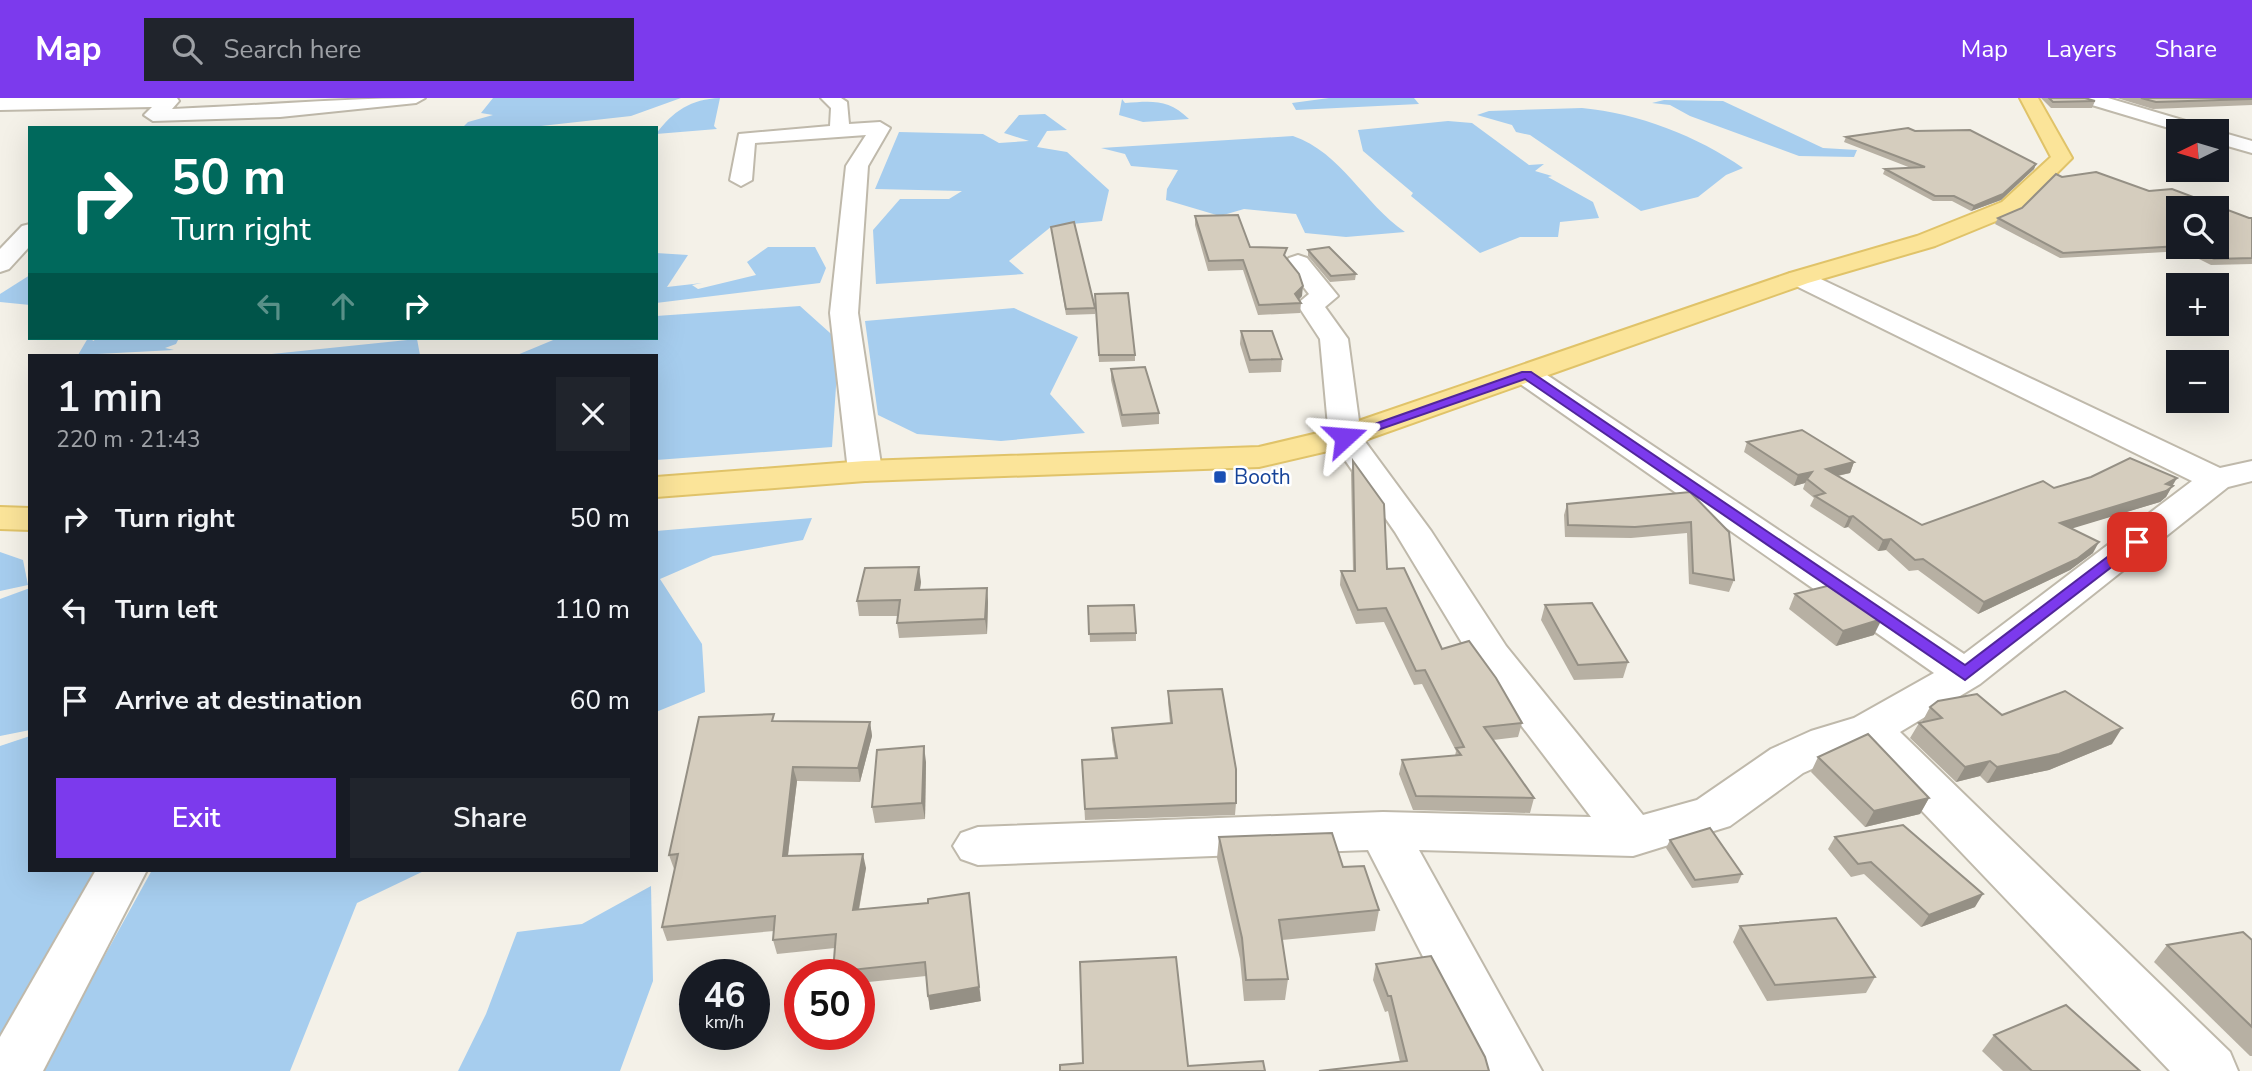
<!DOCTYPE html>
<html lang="en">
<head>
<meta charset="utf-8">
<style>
  body { margin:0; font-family:"Nunito Sans",sans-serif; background:#20242c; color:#f1f3f6; height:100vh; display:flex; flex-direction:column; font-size:26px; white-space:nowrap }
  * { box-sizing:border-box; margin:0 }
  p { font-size:23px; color:#9ea1a6 }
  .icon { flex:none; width:38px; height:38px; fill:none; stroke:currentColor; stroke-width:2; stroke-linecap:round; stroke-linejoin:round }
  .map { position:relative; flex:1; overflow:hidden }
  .sheet { position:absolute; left:28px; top:256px; width:630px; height:518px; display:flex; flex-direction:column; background:#171b24; border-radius:0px; box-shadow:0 7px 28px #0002 }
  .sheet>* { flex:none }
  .top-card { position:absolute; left:28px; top:28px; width:630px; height:214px; border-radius:0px; box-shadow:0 7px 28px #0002; background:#00695c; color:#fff; overflow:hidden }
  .needle { width:46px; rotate:265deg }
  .fabs { position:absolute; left:2166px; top:21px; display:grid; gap:14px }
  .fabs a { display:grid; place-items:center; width:63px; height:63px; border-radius:0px; background:#171b24; box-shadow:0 7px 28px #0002; font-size:35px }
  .speed { position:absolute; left:679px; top:861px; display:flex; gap:14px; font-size:35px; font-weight:700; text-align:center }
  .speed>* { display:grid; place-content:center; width:91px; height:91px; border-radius:50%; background:#171b24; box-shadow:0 7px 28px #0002; line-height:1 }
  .speed small { font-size:18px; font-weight:400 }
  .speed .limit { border:10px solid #d22; background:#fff; color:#111 }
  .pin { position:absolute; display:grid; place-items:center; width:60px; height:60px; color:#fff; margin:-30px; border-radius:14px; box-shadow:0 4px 10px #0006 }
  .me { position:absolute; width:77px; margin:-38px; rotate:71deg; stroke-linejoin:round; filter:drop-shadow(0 0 5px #0008) }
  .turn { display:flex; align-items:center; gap:24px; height:147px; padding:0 28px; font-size:32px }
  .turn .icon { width:91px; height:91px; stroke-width:2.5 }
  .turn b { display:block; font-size:49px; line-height:60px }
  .lanes { display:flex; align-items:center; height:66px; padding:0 28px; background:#0003; justify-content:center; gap:35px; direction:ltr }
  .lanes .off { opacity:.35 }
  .round { display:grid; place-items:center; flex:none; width:74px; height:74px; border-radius:0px; background:#20242c }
  .headline { display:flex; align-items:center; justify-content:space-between; height:119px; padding:0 28px }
  h1 { font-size:42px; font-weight:600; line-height:52px }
  .action { display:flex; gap:14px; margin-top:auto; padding:14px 28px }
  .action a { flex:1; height:80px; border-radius:0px; background:#7c3aed; color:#fff; font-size:28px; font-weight:600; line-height:80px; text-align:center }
  .action a+a { background:#20242c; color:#f1f3f6 }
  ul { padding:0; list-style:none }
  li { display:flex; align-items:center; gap:21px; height:91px; padding:0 28px }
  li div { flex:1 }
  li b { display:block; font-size:26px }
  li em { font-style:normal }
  header { display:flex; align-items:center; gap:42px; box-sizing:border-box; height:98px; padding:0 35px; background:#7c3aed; color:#fff }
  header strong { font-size:33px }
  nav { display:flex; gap:38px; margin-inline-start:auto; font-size:24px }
  .search { width:490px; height:63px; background:#20242c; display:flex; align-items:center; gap:18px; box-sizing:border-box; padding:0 24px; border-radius:0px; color:#9ea1a6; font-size:26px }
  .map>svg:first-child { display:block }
</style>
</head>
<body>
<header>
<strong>Map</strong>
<div class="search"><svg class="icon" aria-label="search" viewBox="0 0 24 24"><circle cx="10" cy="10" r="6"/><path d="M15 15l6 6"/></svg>Search here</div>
<nav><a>Map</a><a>Layers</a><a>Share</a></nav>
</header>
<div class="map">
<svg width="2252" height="973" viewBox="0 0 2252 973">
  <rect width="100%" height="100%" fill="#f4f1e8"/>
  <g fill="#a6cdee">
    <path d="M493 0H681L631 18 523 30H462L468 24 493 17 481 15Z"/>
    <path d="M720 0 714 28 717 31 656 36C673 13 691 1 720 0Z"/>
    <path d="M1329 0H1414L1419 6 1296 12 1292 5Z"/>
    <path d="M1122 1 1125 5C1153 3 1168 1 1189 21L1143 24 1119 17Z"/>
    <path d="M1664 2 1723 3 1823 50 1857 52 1854 59 1799 58 1690 18 1670 7 1652 5Z"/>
    <path d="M1582 10C1638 15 1697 38 1743 70L1726 77 1698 99 1641 113 1530 37 1516 34 1512 27 1477 17 1489 13Z"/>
    <path d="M1045 16 1067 32 1047 33 1037 49 1067 54 1109 92 1102 123 1052 128 1009 163 1024 176 876 186 873 132 900 101H949L962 93 875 91 899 34 983 36 999 45 1029 43 1004 35 1019 17Z"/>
    <path d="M1448 23 1472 25 1529 67 1544 66 1535 73 1552 78 1548 79 1593 104 1599 120 1560 124 1558 139H1520L1480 155 1411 98 1413 95 1363 53 1358 32Z"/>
    <path d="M1293 38C1342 55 1363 105 1405 134L1346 139 1305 135 1296 116 1244 111 1220 118 1166 102 1167 91 1178 72 1131 68 1125 56 1101 50Z"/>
    <path d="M768 149H815L826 170 820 185 656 205V155L688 157 667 189 702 185 692 187 698 191 756 177 747 164Z"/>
    <path d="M30 177V207L0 204V196Z"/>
    <path d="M800 208 839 243 832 349 656 362V257H517L558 240H656V218Z"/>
    <path d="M1014 210 1078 239 1050 296 1085 335 1001 343 917 336 878 317 865 223Z"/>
    <path d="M88 240 94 243 95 240H179L176 246 165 250 174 252 78 257Z"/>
    <path d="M417 241 420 257H262Z"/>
    <path d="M812 420 803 442 713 458 660 481 702 546 705 594 656 614V433Z"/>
    <path d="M0 454 23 462 28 487 0 493Z"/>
    <path d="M30 490V632L0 638V501Z"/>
    <path d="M30 638V772H103L0 941V648Z"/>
    <path d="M152 772H426L357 805 290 973H41Z"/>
    <path d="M651 788 653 883 620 973H458L486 916 517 834 582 826Z"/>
  </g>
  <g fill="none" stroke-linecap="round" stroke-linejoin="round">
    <g stroke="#bfb9ab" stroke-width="4">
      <g id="minor">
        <path d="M0 0H177L179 3 172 11C256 8 341 0 425 0L416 5 280 19 153 23 144 17 152 9 0 12Z"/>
        <path d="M821 0H841L847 4 849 26 880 24 890 30 868 68 858 215 882 373 877 380 865 383 853 380 848 373 830 215 846 68 866 37 755 45 752 82 741 88 730 82 739 36 830 28 831 10Z"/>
        <path d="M2079 0H2108L2206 29 2209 33H2179L2082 4Z"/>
        <path d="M2216 33H2217L2252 43V55L2217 45Z"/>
        <path d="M30 126V148L9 171 0 174V151L22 128Z"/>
        <path d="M1298 157 1307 160 1338 198 1325 209 1348 241 1361 338 1431 433 1506 548 1643 717 1697 702 1771 651 1811 633 1854 620 1934 575 1516 283 1512 277 1516 271 1527 268 1538 271 1964 556 2192 383 1790 185 1786 180 1790 175H1808L2220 370 2252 363V383L2228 389 1980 586 1900 634 2230 954 2238 973H2170L1861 649 1803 675 1730 728 1633 758 1419 752 1542 973H1482L1368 752 978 767 961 761 953 748 961 735 978 729 1383 714 1591 719 1476 568 1395 434 1329 339 1320 241 1297 206 1309 196 1285 165 1289 160Z"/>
        <path d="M96 772H147L43 973H0V939Z"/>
      </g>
    </g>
    <g stroke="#e0c369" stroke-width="4">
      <g id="major">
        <path d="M2020 0H2038L2072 60 2018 114 1935 148 1808 185 1345 349 1259 369 865 383 656 399V379L865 363 1259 349 1335 331 1790 175 1917 138 2002 104 2051 59Z"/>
        <path d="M0 409 30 410V432L0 431Z"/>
      </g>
    </g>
    <use href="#minor" fill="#fff" fill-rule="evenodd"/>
    <use href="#major" fill="#fbe499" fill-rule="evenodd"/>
  </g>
  <g fill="#b7b0a3" fill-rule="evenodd">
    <path d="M2041 0H2085L2095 3 2092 10H2051Z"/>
    <path d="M2117 0H2252V7L2153 11Z"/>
    <path d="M1915 33 2036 66 2034 71 2001 102 1971 113 1952 103H1933L1883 76 1885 71 1911 70 1844 44 1846 39Z"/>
    <path d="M2062 79 2149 93 2249 120H2252V166L2211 167 2183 153 2060 160 1995 126 1998 120 2022 110ZM2179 110 2217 149H2179Z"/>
    <path d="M1195 118 1250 149 1286 160 1302 198 1299 202 1301 205 1300 215 1258 217 1243 172 1208 173 1195 127Z"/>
    <path d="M1051 129 1095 210V216L1066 217Z"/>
    <path d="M1308 152 1356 176 1355 182 1330 184 1308 158Z"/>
    <path d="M1095 196 1135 257V263L1099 264Z"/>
    <path d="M1241 233 1282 261 1281 274 1249 275 1240 246Z"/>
    <path d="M1111 271 1159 315V326L1122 329 1111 282Z"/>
    <path d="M1747 344 1854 364 1850 375 1838 378 1922 427 2054 390 2172 388 2166 399 2160 404 2071 430 2093 455 2070 472 1978 516 1918 472 1909 473 1886 452 1878 453 1848 429 1844 430 1810 408 1814 400 1803 391 1805 385 1794 388 1744 354Z"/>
    <path d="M1353 363 1387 471 1442 551 1522 625 1518 639 1493 642 1534 700 1530 715 1413 712 1399 676 1402 662 1455 658 1456 653 1422 586 1414 587 1384 524 1356 526 1340 487 1341 473H1353L1351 376Z"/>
    <path d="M1690 394 1734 482 1729 494 1689 486 1687 435 1631 440 1565 439 1564 417 1567 406Z"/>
    <path d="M921 484 920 492 987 490 988 504 987 536 899 540 897 525 898 518H859L857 503Z"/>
    <path d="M1795 496 1874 537 1836 548 1789 511Z"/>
    <path d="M1545 507 1628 564 1623 580 1574 582 1541 522Z"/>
    <path d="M1088 508 1136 535V543L1090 544Z"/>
    <path d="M1168 593 1236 705 1235 717 1085 722 1082 662 1115 660 1112 642V630L1170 625 1168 604Z"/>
    <path d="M1930 609 2002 617 2112 646 2049 672 1987 685 1980 678 1956 684 1910 640 1919 625 1922 624Z"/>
    <path d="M775 623 870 624 872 638 860 684 797 683 788 758 866 770 859 812 981 903 930 912 926 878 859 885V877H834L833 874 835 850 777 856 773 842 774 833 667 843 662 829 675 771H674L669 757Z"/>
    <path d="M1818 659 1929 700 1920 716 1865 729 1811 674Z"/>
    <path d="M926 664 925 721 875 725 872 709Z"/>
    <path d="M1219 739 1343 769 1379 812 1375 833 1282 842 1288 881 1285 902 1244 903 1240 861 1217 760Z"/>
    <path d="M1835 739 1975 809 1921 829 1864 776 1851 779 1828 751Z"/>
    <path d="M1670 742 1742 776 1738 785 1692 790 1666 750Z"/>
    <path d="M1740 828 1875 879 1866 895 1767 903 1733 844Z"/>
    <path d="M2252 842V958H2250L2154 864 2167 847Z"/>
    <path d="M1376 866 1489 973 1400 964 1388 913 1385 914 1373 882Z"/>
    <path d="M1994 937 2140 973H2003L1982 953Z"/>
  </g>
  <g fill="#959085">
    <path d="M2036 66 2034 71 2001 102 1971 113 1974 108Z"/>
    <path d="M1303 188 1302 198 1294 206 1295 196Z"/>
    <path d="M1854 364 1850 375 1822 381 1826 371Z"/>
    <path d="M1812 374 1805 385 1794 388 1798 377Z"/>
    <path d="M2177 380 2166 399 2160 404 2054 436 2060 425 2166 386Z"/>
    <path d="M1853 418 1848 429 1844 430 1849 419Z"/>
    <path d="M1891 441 1886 452 1878 453 1883 442Z"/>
    <path d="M2099 444 2093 455 2070 472 1978 516 1984 504Z"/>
    <path d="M919 469 921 484 917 507 915 492Z"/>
    <path d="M987 490 988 504 987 536 985 521Z"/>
    <path d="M1882 521 1874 537 1836 548 1843 533Z"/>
    <path d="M870 624 872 638 860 684 858 670Z"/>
    <path d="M2122 630 2112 646 2049 672 1987 685 1997 669Z"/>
    <path d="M924 648 926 664 925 721 922 705Z"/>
    <path d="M1990 663 1980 678 1956 684 1965 669Z"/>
    <path d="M793 669 797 683 786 772 783 758Z"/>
    <path d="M1929 700 1920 716 1865 729 1874 713Z"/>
    <path d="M863 756 866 770 856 826 853 812Z"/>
    <path d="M969 795 981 903 930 912 928 898Z"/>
    <path d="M1983 796 1975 809 1921 829 1929 817Z"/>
  </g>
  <g fill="#d5cdbe" stroke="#959085" stroke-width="2">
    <path d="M2049 0H2085L2095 3 2053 4Z"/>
    <path d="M2141 0H2252V1L2156 4Z"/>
    <path d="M1908 30 1915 33 1970 32 2036 66 2003 96 1974 108 1954 98H1935L1885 71 1925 69 1846 39Z"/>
    <path d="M2096 74 2149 93 2172 91 2249 120H2252V160L2214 161 2189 149H2217V110H2179V148L2063 155 1998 120 2022 110 2056 76 2062 79Z"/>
    <path d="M1238 117 1250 149 1287 150 1284 157 1299 176 1303 188 1295 196 1301 205 1259 207 1243 162 1209 163 1195 118Z"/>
    <path d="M1074 124 1095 210 1066 211 1051 129Z"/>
    <path d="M1329 149 1356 176 1331 178 1308 152Z"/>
    <path d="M1128 195 1135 257H1099L1095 196Z"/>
    <path d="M1241 233H1272L1282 261 1250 262Z"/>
    <path d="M1145 269 1159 315 1122 317 1111 271Z"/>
    <path d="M1802 332 1854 364 1826 371 1922 427 2043 383 2054 390 2091 379 2130 360 2177 380 2166 386 2173 388 2166 393 2060 425 2099 444 2077 461 1984 504 1923 461 1915 462 1891 441 1883 442 1853 418 1849 419 1815 398 1825 395 1807 381 1812 374 1798 377 1747 344Z"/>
    <path d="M1353 363 1384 406 1387 471 1404 470 1442 551 1469 543 1496 580 1522 625 1484 629 1534 700 1416 698 1402 662 1461 657 1456 650 1464 649 1425 572 1416 573 1386 510 1358 512 1341 473H1355Z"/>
    <path d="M1690 394 1729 434 1734 482 1693 475 1691 424 1635 429 1568 427 1567 406Z"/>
    <path d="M919 469 915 492 987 490 985 521 897 525 900 502 857 503 865 470Z"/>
    <path d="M1831 487 1882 521 1843 533 1795 496Z"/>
    <path d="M1592 505 1628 564 1578 567 1545 507Z"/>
    <path d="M1134 507 1136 535 1089 536 1088 508Z"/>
    <path d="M1222 591 1236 671V705L1085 711 1082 662 1117 660 1112 630 1172 625 1168 593Z"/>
    <path d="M2065 593 2122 630 2059 656 1997 669 1990 663 1965 669 1919 625 1942 620 1930 609 1938 603 1977 596 2002 617Z"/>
    <path d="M774 616 772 623 870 624 858 670 793 669 783 758 863 756 853 812 928 805V801L969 795 979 889 928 898 925 864 833 874 836 836 773 842 775 818 662 829 678 756 669 757 699 619Z"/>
    <path d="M1868 636 1929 700 1874 713 1818 659Z"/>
    <path d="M924 648 922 705 872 709 877 652Z"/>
    <path d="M1903 727 1983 796 1929 817 1871 764 1858 766 1835 739Z"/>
    <path d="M1710 730 1742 776 1695 782 1670 742Z"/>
    <path d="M1332 735 1343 769 1364 768 1379 812 1279 822 1288 881 1246 882 1242 840 1219 739Z"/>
    <path d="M1836 820 1875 879 1775 887 1740 828Z"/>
    <path d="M2243 834 2252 842V929L2167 847Z"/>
    <path d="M1431 858 1485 959 1489 973H1319L1407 963 1391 898H1388L1376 866Z"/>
    <path d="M1176 859 1188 968 1263 963 1265 973H1060V967L1083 965 1080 864Z"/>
    <path d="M2066 907 2140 973H2032L1994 937Z"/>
  </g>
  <path fill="#7c3aed" stroke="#51269a" stroke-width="2" d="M1522 274H1531L1965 567 2131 441H2142L2144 444 1965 582 1525 281 1349 342 1338 339Z"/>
  <rect fill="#1a4fb4" stroke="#fff" stroke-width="2.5" x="1213" y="372" width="14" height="14" rx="3.5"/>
  <g text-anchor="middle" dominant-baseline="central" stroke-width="5" stroke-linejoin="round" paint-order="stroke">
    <g font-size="21" fill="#164399" stroke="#fff" text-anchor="start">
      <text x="1234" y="379">Booth</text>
    </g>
  </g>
</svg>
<div class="fabs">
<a><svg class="needle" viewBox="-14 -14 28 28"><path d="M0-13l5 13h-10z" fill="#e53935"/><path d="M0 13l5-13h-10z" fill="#9ea1a6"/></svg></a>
<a><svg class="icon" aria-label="search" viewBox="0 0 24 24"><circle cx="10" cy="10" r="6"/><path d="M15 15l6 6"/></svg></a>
<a>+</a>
<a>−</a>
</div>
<div class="speed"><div>46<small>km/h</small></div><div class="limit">50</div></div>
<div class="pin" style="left:2137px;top:444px;background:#d93025"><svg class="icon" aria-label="arrive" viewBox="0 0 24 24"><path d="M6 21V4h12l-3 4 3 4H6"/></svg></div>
<svg class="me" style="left:1345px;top:339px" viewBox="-20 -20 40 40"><path d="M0-17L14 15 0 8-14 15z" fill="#7c3aed" stroke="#fff" stroke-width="4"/></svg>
<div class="top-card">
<div class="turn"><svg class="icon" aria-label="right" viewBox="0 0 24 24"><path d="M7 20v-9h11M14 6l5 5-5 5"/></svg><div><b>50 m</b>Turn right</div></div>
<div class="lanes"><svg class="icon off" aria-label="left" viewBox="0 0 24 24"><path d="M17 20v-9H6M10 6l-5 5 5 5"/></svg><svg class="icon off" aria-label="ahead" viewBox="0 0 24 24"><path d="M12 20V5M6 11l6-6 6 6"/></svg><svg class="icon" aria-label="right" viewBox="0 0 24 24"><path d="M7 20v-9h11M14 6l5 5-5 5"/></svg></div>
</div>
<section class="sheet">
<div class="headline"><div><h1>1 min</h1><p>220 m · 21:43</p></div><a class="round"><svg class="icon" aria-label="close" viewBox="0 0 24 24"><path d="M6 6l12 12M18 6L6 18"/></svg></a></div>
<ul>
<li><svg class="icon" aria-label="right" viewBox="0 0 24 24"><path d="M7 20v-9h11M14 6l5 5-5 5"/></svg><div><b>Turn right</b></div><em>50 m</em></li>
<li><svg class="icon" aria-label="left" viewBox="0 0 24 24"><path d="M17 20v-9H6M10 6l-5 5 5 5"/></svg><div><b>Turn left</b></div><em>110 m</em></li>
<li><svg class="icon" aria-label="arrive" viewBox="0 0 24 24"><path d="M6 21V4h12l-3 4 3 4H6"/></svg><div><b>Arrive at destination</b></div><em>60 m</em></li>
</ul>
<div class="action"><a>Exit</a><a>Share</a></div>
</section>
</div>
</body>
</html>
